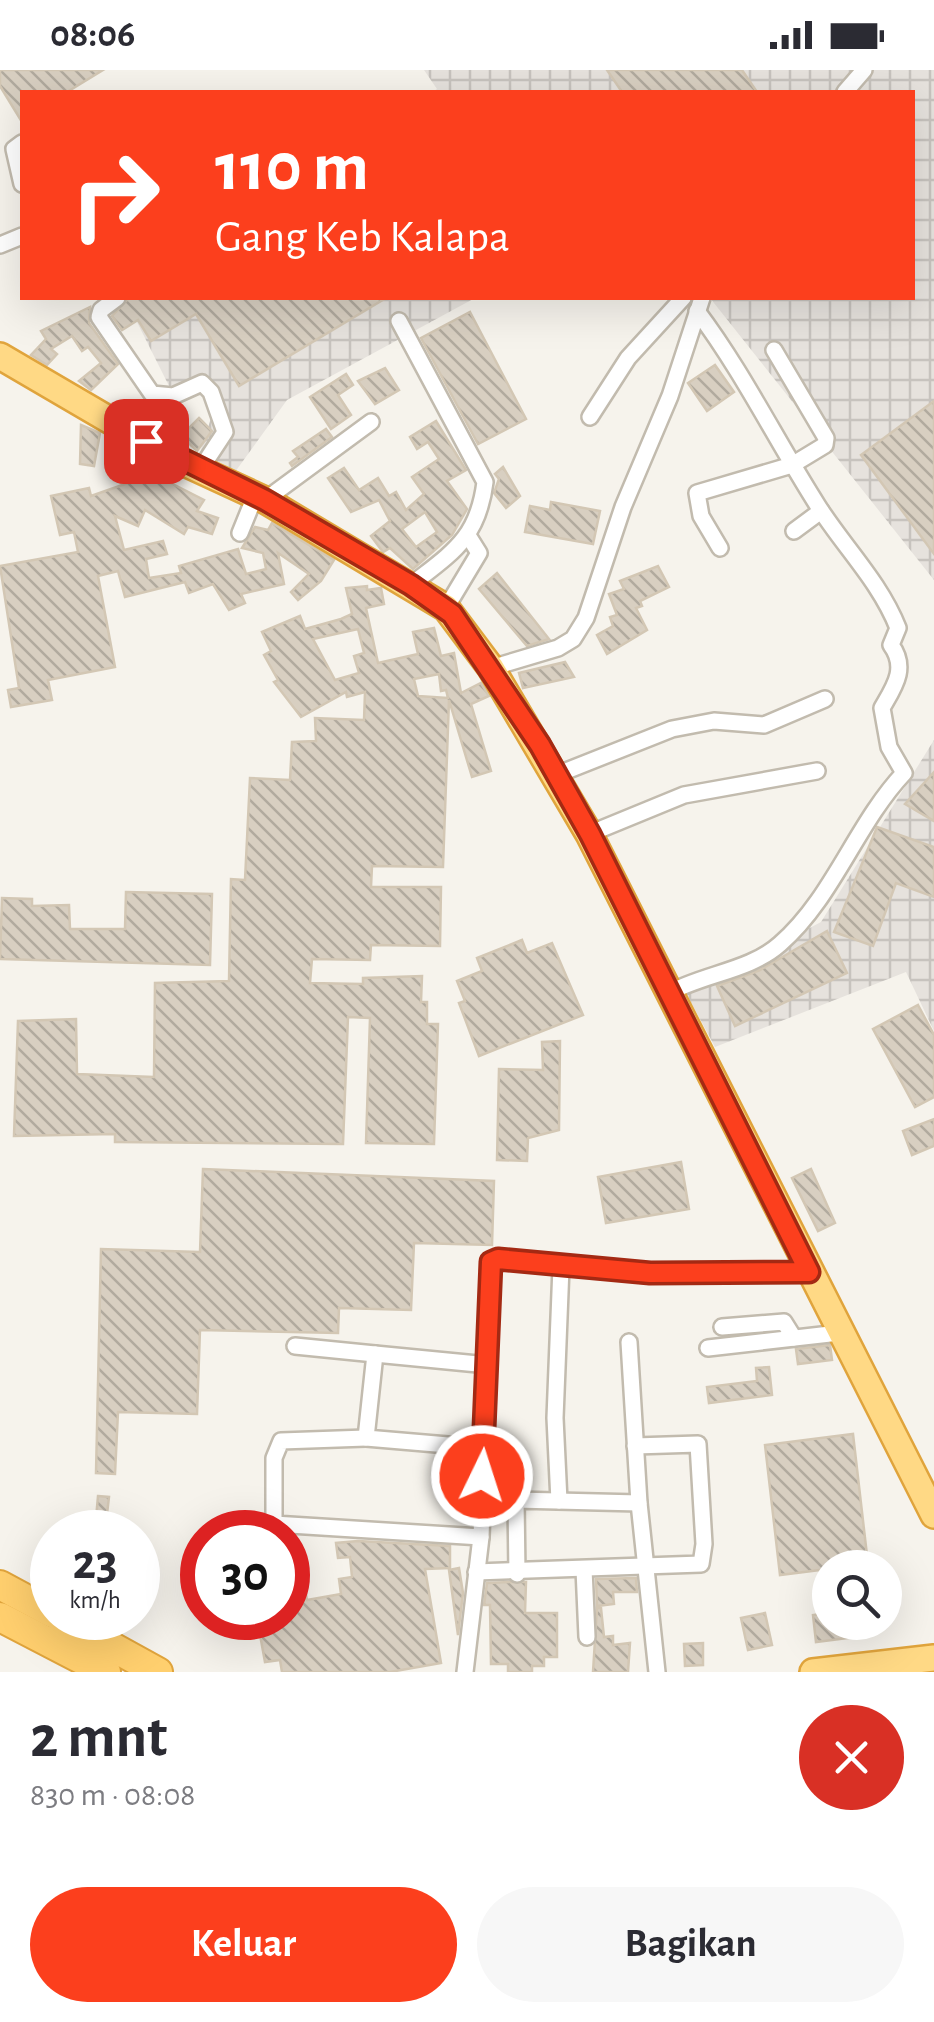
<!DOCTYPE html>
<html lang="id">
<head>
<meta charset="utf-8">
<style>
  body { margin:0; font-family:"Alegreya Sans",sans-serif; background:#f7f7f7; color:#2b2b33; height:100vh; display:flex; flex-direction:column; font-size:38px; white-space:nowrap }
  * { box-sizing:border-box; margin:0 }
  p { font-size:32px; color:#7c7c81 }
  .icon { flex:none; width:55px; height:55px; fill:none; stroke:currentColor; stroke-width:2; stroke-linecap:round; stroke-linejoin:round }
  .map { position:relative; height:1602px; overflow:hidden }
  .panel { display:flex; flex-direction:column; background:#fff; flex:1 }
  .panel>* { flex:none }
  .guide { position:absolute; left:20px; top:20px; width:895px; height:210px; border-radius:0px; box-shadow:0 10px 40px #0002; background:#fc3f1d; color:#fff; overflow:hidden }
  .tools { position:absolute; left:812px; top:1480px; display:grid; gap:20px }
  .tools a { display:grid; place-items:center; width:90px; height:90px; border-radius:50%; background:#fff; box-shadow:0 10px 40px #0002; font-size:50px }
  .speed { position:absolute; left:30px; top:1440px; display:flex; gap:20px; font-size:50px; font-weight:700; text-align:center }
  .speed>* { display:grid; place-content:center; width:130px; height:130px; border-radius:50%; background:#fff; box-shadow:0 10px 40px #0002; line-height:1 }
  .speed small { font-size:25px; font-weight:400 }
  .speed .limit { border:15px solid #d22; background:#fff; color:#111 }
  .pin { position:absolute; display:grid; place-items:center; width:85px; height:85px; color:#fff; margin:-42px; border-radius:20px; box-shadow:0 5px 15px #0006 }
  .me { position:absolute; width:110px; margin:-55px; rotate:4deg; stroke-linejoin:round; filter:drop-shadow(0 0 8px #0008) }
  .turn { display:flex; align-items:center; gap:35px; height:210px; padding:0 30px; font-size:45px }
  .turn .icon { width:130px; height:130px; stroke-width:2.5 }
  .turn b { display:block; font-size:70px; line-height:85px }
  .round { display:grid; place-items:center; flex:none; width:105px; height:105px; border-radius:52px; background:#f7f7f7 }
  .summary { display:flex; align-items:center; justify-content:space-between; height:170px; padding:0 30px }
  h1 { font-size:60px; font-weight:700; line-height:75px }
  .action { display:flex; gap:20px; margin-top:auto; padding:20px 30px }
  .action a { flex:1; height:115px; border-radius:60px; background:#fc3f1d; color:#fff; font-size:40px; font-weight:700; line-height:115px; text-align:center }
  .action a+a { background:#f7f7f7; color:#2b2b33 }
  .status { display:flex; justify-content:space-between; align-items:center; height:70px; padding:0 50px; background:#fff; direction:ltr }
  .status svg { height:28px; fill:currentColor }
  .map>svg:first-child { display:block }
</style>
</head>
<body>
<div class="status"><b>08:06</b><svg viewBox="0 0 49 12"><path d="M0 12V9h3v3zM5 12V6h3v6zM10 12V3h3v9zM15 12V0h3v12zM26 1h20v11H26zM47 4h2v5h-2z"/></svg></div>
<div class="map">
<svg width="934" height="1602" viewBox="0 0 934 1602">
  <defs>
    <pattern id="industrial-grid" width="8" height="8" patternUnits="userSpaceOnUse" patternTransform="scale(2.5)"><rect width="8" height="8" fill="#e6e2dd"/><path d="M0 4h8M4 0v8" fill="none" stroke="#c7c3be"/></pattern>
    <pattern id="building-back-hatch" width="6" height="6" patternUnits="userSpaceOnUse" patternTransform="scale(2.5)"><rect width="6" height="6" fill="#d8cfc1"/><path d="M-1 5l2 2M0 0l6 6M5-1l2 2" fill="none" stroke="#b1aa9e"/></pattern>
  </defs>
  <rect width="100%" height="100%" fill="#f6f3ec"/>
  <g fill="url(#industrial-grid)">
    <path d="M424 0H934V510L710 228H912V22H433L437 19Z"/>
    <path d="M133 228H475L287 330 235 402 199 386 211 348 200 305 170 318 127 232Z"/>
    <path d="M934 670V961L906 902 715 977 686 923 821 852Z"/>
  </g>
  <g fill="url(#building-back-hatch)" stroke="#d3c7b4" stroke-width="2.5" fill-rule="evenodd">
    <path d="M0 0H103L67 22H22V52L0 16Z"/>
    <path d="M607 0H742L757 22H622Z"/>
    <path d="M129 228H386L239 316 196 244 151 271 138 250 122 260 112 246Z"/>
    <path d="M90 237 89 253 118 294 91 320 79 311 101 293 88 277 82 281 72 266 51 279 57 284 47 295 31 285 46 269 41 261Z"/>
    <path d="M470 242 526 349 478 374 421 268Z"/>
    <path d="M715 295 734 322 707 341 688 313Z"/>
    <path d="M385 298 399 320 375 334 358 311Z"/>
    <path d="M346 304 353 315 338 325 351 345 331 359 310 327Z"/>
    <path d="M934 331V484L861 385Z"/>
    <path d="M199 348 212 361 197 381 181 366Z"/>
    <path d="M436 351 466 400 447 411 467 439 452 465 413 499 390 478 383 482 371 466 390 451 379 430 351 442 328 408 344 398 359 420 378 408 389 426 396 422 406 440 424 424 412 407 439 389 428 372 417 379 410 367ZM425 442 437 462 416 477 402 459Z"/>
    <path d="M81 355 100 363 94 396 80 394Z"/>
    <path d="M326 359 332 367 292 396 290 393 298 387 293 381Z"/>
    <path d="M116 376 153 396 115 394Z"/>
    <path d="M503 397 520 426 506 438 494 423 499 409 495 404Z"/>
    <path d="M153 404 204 430 197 441 218 448 212 464 188 457 184 464 145 440 138 456 115 446 124 480 163 471 167 484 146 489 149 508 181 503 179 496 238 479 246 504 266 499 263 483 242 478 255 457 268 460 272 453 334 490 321 511 298 530 291 522 309 504 278 483 284 514 241 524 245 533 229 540 213 514 189 523 185 512 125 527 118 501 98 506 115 597 48 610 52 630 11 637 8 620 19 618 0 496 78 482 74 462 60 465 51 426 89 418 91 426Z"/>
    <path d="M551 432 600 441 593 474 525 462 530 436 550 440Z"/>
    <path d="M658 496 669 517 640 531 642 536 636 538 647 560 607 584 597 565 613 556 610 547 617 545 609 524 624 519 620 511Z"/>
    <path d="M497 503 549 569 527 576 479 519Z"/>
    <path d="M367 516V520L381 518 384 534 366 538 378 593 418 584 413 562 434 558 441 586 454 583 461 623 481 613 489 626 471 634 491 701 472 707 449 630 443 797 372 796 371 817H441L440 876 371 875 370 890 312 889 310 913 363 914V908L422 906 421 932H427V954H438L434 1074 366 1073 370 948 348 947 343 1074 115 1072V1064L14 1066 18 951 76 949 77 1004 154 1007 155 913 229 911 231 809 245 810 250 708 290 710 292 672 316 671 315 648 364 650 365 622 347 627 346 622 301 647 274 612 278 610 264 585 271 581 262 562 300 546 305 559 341 549 352 544 346 518ZM358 559 364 583 354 586 359 603 335 610 313 569ZM439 604 441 621 446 620 448 628 418 626 414 609Z"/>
    <path d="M565 592 574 607 523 618 519 603Z"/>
    <path d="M934 702V751L905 734Z"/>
    <path d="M877 757 934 777V827L896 813 873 876 834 862Z"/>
    <path d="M126 822 212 824 210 895 0 889 2 828 32 829V836L69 835 70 859H125Z"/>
    <path d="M827 861 847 903 735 956 717 916 760 900Z"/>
    <path d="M522 870 527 883 552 873 583 945 479 986 459 933 465 931 457 911 482 901 477 888Z"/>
    <path d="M918 935 934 965V1027L915 1037 873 959Z"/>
    <path d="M560 971 559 1060 528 1068 527 1091 497 1090 499 999 543 1000 542 972Z"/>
    <path d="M934 1049V1076L912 1085 903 1061Z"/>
    <path d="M681 1092 689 1139 606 1153 598 1107Z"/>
    <path d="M203 1099 494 1111 492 1175 414 1173 411 1240 339 1238 338 1263 200 1260 197 1344 118 1342 115 1404 96 1403 101 1179 200 1182Z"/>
    <path d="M811 1099 835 1153 818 1161 792 1108Z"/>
    <path d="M830 1275 832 1290 798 1294 796 1279Z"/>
    <path d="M769 1297 772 1325 709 1333 707 1317 757 1311 756 1298Z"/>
    <path d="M853 1364 868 1494 780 1505 765 1375Z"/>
    <path d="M98 1426 109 1427 105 1461 95 1460Z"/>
    <path d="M358 1471 450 1476V1498L425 1499 441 1593 390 1602H282L280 1590 265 1592 257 1548H288V1496L300 1494 307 1530 341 1524 339 1509 352 1507 350 1487 338 1488 336 1473Z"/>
    <path d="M459 1498 463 1523 458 1565 449 1500Z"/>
    <path d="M636 1508 637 1522H613L614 1534 597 1536 596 1509Z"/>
    <path d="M510 1512H526L525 1543H557V1587H544V1596H532V1602H508V1594H491L490 1535H484L487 1513Z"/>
    <path d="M597 1538H601L604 1567 613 1566V1575L630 1573 628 1602H593Z"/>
    <path d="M765 1543 772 1575 748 1580 741 1548Z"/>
    <path d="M830 1543V1552H854L856 1567 816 1572 813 1545Z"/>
    <path d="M703 1573V1595L685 1596 684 1574Z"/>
  </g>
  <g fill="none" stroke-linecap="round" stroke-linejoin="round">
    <g stroke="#c2bbae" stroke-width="20">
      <g id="minor">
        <path d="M845 22 864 0"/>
        <path d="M22 73 14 79 22 114"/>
        <path d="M0 175 22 166"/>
        <path d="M117 228 101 240 99 247 152 324 173 326 202 313 211 322 225 362 200 400"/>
        <path d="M399 251 485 412C478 468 453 482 411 515"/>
        <path d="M590 347 628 288 683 228"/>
        <path d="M265 430 371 352"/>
        <path d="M794 461 821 441"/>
        <path d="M240 463 255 426"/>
        <path d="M720 478 701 446 697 423 792 395 825 375 826 368 774 280"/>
        <path d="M446 538 479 483 469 467"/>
        <path d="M491 598 558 578 573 569 586 548 623 437 670 326 702 228"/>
        <path d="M556 705 672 659 714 651 764 655 825 629"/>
        <path d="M589 764 684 725 817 701"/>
        <path d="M667 924C702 904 750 901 780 874 833 828 856 754 904 703L889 677 882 638C894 617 908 598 891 575L898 558C880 512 844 477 818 436 777 372 743 302 697 241"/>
        <path d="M722 1257 784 1252 794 1268"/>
        <path d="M629 1272 639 1433 657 1602"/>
        <path d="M295 1276 375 1284 366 1368 483 1378"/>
        <path d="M708 1278 839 1263"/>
        <path d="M375 1284 488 1295"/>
        <path d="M366 1368 281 1371 274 1388V1454L481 1467"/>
        <path d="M559 1431 555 1348 561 1197"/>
        <path d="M584 1499 587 1567"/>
        <path d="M476 1502 701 1494 704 1474 698 1374 635 1376"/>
        <path d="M517 1504 516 1430 639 1433"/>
        <path d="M465 1602 481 1467 491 1192 498 1189 650 1203 809 1202"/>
      </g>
    </g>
    <g stroke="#e0a43c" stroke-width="30">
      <g id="trunk">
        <path d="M0 286 176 389 265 430 446 538 491 598 589 764 934 1445"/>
        <path d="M813 1602 934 1588"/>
      </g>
    </g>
    <g stroke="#e0a43c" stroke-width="32">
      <g id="motorway">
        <path d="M0 1515 52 1543"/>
        <path d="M0 1547 106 1602"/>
        <path d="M60 1548 158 1602"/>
      </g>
    </g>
    <use href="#minor" stroke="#fff" stroke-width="15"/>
    <use href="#trunk" stroke="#ffd985" stroke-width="25"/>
    <use href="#motorway" stroke="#ffcf6e" stroke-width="28"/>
  </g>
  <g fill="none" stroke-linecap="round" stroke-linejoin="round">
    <g stroke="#a42913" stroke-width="25">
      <path id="route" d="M146 371 265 430 411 515 452 544 540 675 590 764 809 1202 650 1203 498 1189 491 1192 482 1406"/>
    </g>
    <use href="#route" stroke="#fc3f1d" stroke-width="18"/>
  </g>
</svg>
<div class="tools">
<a><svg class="icon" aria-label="search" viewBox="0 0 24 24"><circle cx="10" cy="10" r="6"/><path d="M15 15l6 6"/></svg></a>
</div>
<div class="speed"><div>23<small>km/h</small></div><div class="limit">30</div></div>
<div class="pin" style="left:146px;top:371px;background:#d93025"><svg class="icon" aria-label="arrive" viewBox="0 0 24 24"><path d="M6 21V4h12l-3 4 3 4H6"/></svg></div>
<svg class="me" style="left:482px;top:1406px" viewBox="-20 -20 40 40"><circle r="17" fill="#fc3f1d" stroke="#fff" stroke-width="3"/><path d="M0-11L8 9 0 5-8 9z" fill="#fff"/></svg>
<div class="guide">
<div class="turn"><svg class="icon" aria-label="right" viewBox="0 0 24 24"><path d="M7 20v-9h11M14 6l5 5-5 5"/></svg><div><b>110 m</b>Gang Keb Kalapa</div></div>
</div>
</div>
<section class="panel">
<div class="summary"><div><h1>2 mnt</h1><p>830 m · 08:08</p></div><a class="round" style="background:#d93025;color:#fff"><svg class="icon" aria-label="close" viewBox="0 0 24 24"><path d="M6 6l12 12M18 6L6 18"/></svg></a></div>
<div class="action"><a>Keluar</a><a>Bagikan</a></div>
</section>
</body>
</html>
